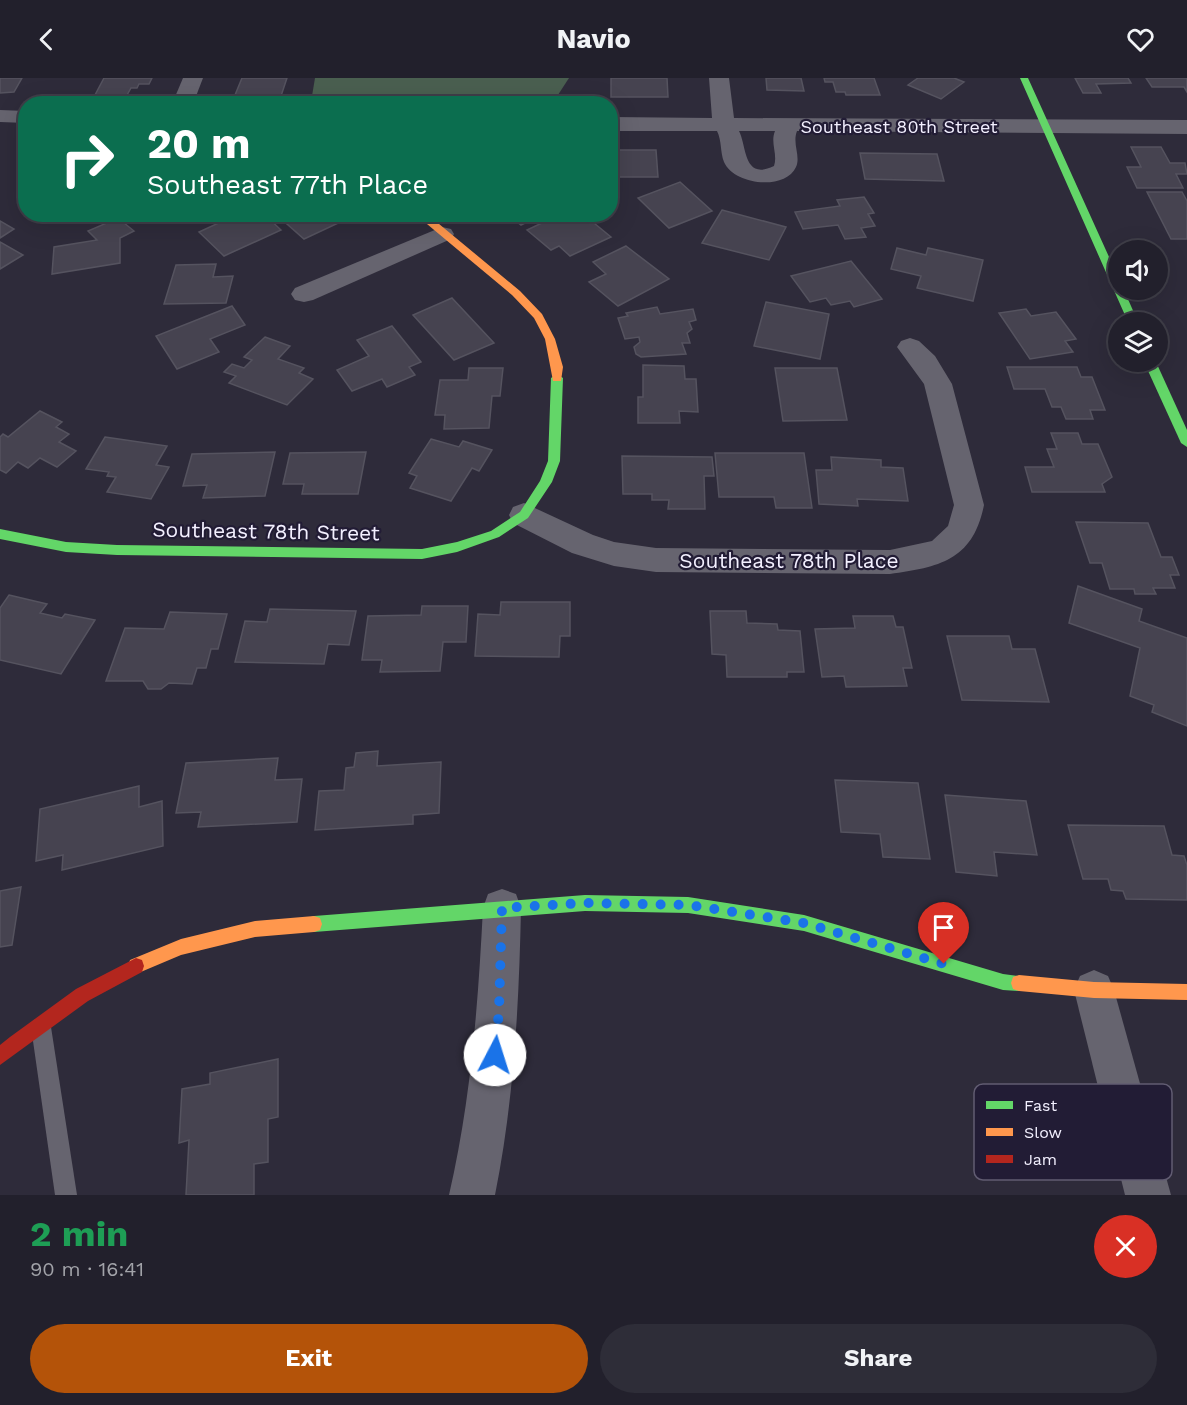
<!DOCTYPE html>
<html lang="en">
<head>
<meta charset="utf-8">
<style>
  body { margin:0; font-family:"Work Sans",sans-serif; background:#2e2d38; color:#f1f3f6; height:100vh; display:flex; flex-direction:column; font-size:22px; white-space:nowrap }
  * { box-sizing:border-box; margin:0 }
  p { font-size:20px; color:#a2a3a9 }
  .icon { flex:none; width:33px; height:33px; fill:none; stroke:currentColor; stroke-width:2; stroke-linecap:round; stroke-linejoin:round }
  .map { position:relative; height:1117px; overflow:hidden }
  .panel { display:flex; flex-direction:column; background:#22202c; flex:1 }
  .panel>* { flex:none }
  .hud { position:absolute; left:18px; top:18px; width:600px; height:126px; border-radius:24px; box-shadow:0 6px 24px #0002,0 0 0 2px #3f3e48; background:#0b6e4f; color:#fff; overflow:hidden }
  .fabs { position:absolute; left:1108px; top:162px; display:grid; gap:12px }
  .fabs a { display:grid; place-items:center; width:60px; height:60px; border-radius:50%; background:#22202c; box-shadow:0 6px 24px #0002,0 0 0 2px #3f3e48; font-size:30px }
  .pin { position:absolute; display:grid; place-items:center; width:51px; height:51px; color:#fff; margin:-62px -26px; border-radius:50% 50% 50% 0; rotate:-45deg; box-shadow:0 0 6px #0007 }
  .pin .icon { rotate:45deg }
  .me { position:absolute; width:66px; margin:-33px; rotate:5deg; stroke-linejoin:round; filter:drop-shadow(0 0 4px #0008) }
  .turn { display:flex; align-items:center; gap:21px; height:126px; padding:0 30px; font-size:27px }
  .turn .icon { width:78px; height:78px; stroke-width:2.5 }
  .turn b { display:block; font-size:42px; line-height:51px }
  .round { display:grid; place-items:center; flex:none; width:63px; height:63px; border-radius:32px; background:#2e2d38 }
  .headline { display:flex; align-items:center; justify-content:space-between; height:102px; padding:0 30px }
  h1 { font-size:36px; font-weight:700; line-height:45px; color:#1e9e55 }
  .cta { display:flex; gap:12px; margin-top:auto; padding:12px 30px }
  .cta a { flex:1; height:69px; border-radius:36px; background:#b45309; color:#fff; font-size:24px; font-weight:700; line-height:69px; text-align:center }
  .cta a+a { background:#2e2d38; color:#f1f3f6 }
  header { display:flex; justify-content:space-between; align-items:center; height:78px; padding:0 30px; background:#22202c; font-size:27px; font-weight:700 }
  .map>svg:first-child { display:block }
</style>
</head>
<body>
<header><svg class="icon" aria-label="back" viewBox="0 0 24 24"><path d="M15 5l-7 7 7 7"/></svg>Navio<svg class="icon" aria-label="heart" viewBox="0 0 24 24"><path d="M12 20l-8-8c-3-5 5-10 8-4 3-6 11-1 8 4z"/></svg></header>
<div class="map">
<svg width="1187" height="1117" viewBox="0 0 1187 1117">
  <rect width="100%" height="100%" fill="#2e2b3a"/>
  <path fill="#4a5f50" d="M315 0H569L556 20 312 18Z"/>
  <g fill="#464350" stroke="#55535f" stroke-width="1.5">
    <path d="M0 0H22L14 14 0 15Z"/>
    <path d="M104 0H152L149 6H139L137 10H131L127 17H95Z"/>
    <path d="M242 0H287L281 18 235 17Z"/>
    <path d="M611 0H667L668 19H611Z"/>
    <path d="M766 0H801L804 13 767 12Z"/>
    <path d="M824 0H874L880 17H846L845 14H836L833 4H825Z"/>
    <path d="M918 0H954L964 4 941 21 908 7Z"/>
    <path d="M1075 0H1128L1131 5 1096 6 1101 15H1083Z"/>
    <path d="M1146 0H1187V14L1184 9H1152Z"/>
    <path d="M1131 69H1161L1170 85H1185L1187 96H1176L1183 110H1137L1127 89H1141Z"/>
    <path d="M610 72H656L658 99H610Z"/>
    <path d="M860 75 937 76 944 103 865 101Z"/>
    <path d="M680 104 712 133 669 150 638 120Z"/>
    <path d="M1147 114H1182L1187 123V161H1171Z"/>
    <path d="M864 119 874 135 868 136 875 148 861 150 866 159 845 161 838 147 803 151 795 134 840 128 837 122Z"/>
    <path d="M722 132 786 149 769 182 702 165Z"/>
    <path d="M125 136H161L151 145Z"/>
    <path d="M238 136H264L281 152 224 178 199 154Z"/>
    <path d="M281 136H346L349 140 304 161 278 138Z"/>
    <path d="M508 136H543L521 147Z"/>
    <path d="M561 136H583L611 159 570 178 559 168 551 172 527 152Z"/>
    <path d="M118 140 134 153 120 160V185L52 196 54 169 97 162 88 153Z"/>
    <path d="M0 143 14 151 0 160Z"/>
    <path d="M0 164 23 177 0 191Z"/>
    <path d="M626 168 669 201 618 228 589 204 606 196 593 184Z"/>
    <path d="M897 170 926 177 928 170 983 182 973 223 917 210 921 198 891 191Z"/>
    <path d="M851 183 882 221 854 229 850 223 831 227 826 220 810 224 791 198Z"/>
    <path d="M216 186 213 199 233 198 226 225 164 226 176 187Z"/>
    <path d="M452 220 494 265 454 282 413 237Z"/>
    <path d="M766 224 829 236 820 281 754 268Z"/>
    <path d="M232 228 245 247 210 261 219 274 177 291 156 258Z"/>
    <path d="M657 229 660 236 693 231 696 242 689 244 692 251 687 255 690 265H682L686 276 641 279 636 276 634 269 640 264 639 259 625 261 618 240 628 238 626 235Z"/>
    <path d="M1026 231 1031 238 1056 234 1076 261 1065 263 1073 274 1030 281 999 235Z"/>
    <path d="M392 248 421 284 409 289 415 297 387 309 382 301 352 313 337 292 369 278 357 262Z"/>
    <path d="M265 259 290 268 278 281 304 290 299 295 313 301 287 327 229 305 236 298 224 294 232 286 244 290 252 282 244 279Z"/>
    <path d="M643 287 684 288 685 301H696L698 334 679 333 680 345H638V319H643Z"/>
    <path d="M1007 289H1077L1081 299H1092L1105 332H1090L1093 341H1066L1061 329H1052L1045 311H1014Z"/>
    <path d="M469 290H503L500 318H492L489 350 444 351 445 337H435L440 302H468Z"/>
    <path d="M775 290H837L847 342 783 343Z"/>
    <path d="M40 333 62 344 56 349 69 356 59 364 76 373 57 389 40 380 28 390 18 384 6 395 0 392V359L3 356 8 359Z"/>
    <path d="M1051 355H1078L1082 366H1098L1112 399 1102 406 1105 414H1032L1025 389H1054L1047 371H1057Z"/>
    <path d="M105 359 167 368 156 387 169 389 151 421 107 414 116 399 107 398 109 394 86 391Z"/>
    <path d="M431 361 459 369 463 363 492 372 479 393 472 390 451 423 410 410 417 398 409 395Z"/>
    <path d="M275 374 265 418 203 420 207 407 183 408 192 376Z"/>
    <path d="M366 374 358 416H302L304 406H283L290 375Z"/>
    <path d="M715 375H804L812 430H776L774 419H719Z"/>
    <path d="M622 378 712 379 714 398H704L705 431H668L669 422H652V416H623Z"/>
    <path d="M831 379 881 382V389L903 390 908 423 857 421 858 428 819 426 816 392H832Z"/>
    <path d="M1076 444 1148 445 1161 479H1172L1179 497H1170L1175 510H1153L1156 516H1135L1134 511H1110L1102 485H1090Z"/>
    <path d="M1078 508 1142 531 1139 543 1187 560V648L1152 634 1154 627 1130 618 1140 570 1069 545Z"/>
    <path d="M9 517 47 526 40 535 62 540 65 536 95 542 61 596 0 582V530Z"/>
    <path d="M501 524H570V558H560L559 579 475 578 478 536 500 537Z"/>
    <path d="M422 528H468L466 564H443L440 593 380 594 382 582H362L368 538 421 537Z"/>
    <path d="M270 531 356 533 349 567 328 566 324 586 235 584 245 543 267 544Z"/>
    <path d="M710 533H746L747 545 777 546 778 552 800 553 804 594H787V599H727L726 577 712 576Z"/>
    <path d="M170 534 227 536 218 571H211L206 590H197L192 606 169 605 161 611H148L143 603H106L125 550 164 551Z"/>
    <path d="M853 538H893L896 549H903L912 590H903L907 608 846 609 844 598 822 599 815 551 855 550Z"/>
    <path d="M947 558H1009L1012 571H1035L1049 624 962 622Z"/>
    <path d="M378 673 377 688 441 684 439 735 413 737V746L315 752 319 713 344 712 346 690 354 689 356 675Z"/>
    <path d="M278 680 275 702 302 701 297 744 198 749 201 734 176 735 186 685Z"/>
    <path d="M835 702 918 705 930 781 883 779 880 756 841 754Z"/>
    <path d="M139 708V729L162 723 163 768 62 792 63 777 36 783 40 731Z"/>
    <path d="M945 717 1026 723 1037 777 994 774 997 798 956 794Z"/>
    <path d="M1068 747 1164 748 1172 777 1184 778 1187 787V822L1126 821 1123 813 1111 812 1108 801H1083Z"/>
    <path d="M21 809 12 867 0 869V813Z"/>
    <path d="M278 981V1039L268 1041V1084L254 1086V1117H186L189 1062 179 1065 182 1011 210 1006V995Z"/>
  </g>
  <g fill="none" stroke-linecap="round" stroke-linejoin="round">
    <path fill="#66646f" fill-rule="evenodd" d="M41 939 48 942 51 949 77 1117H55L31 949 34 942Z"/>
    <g fill="#66646f" fill-rule="evenodd">
      <path d="M183 0H203L193 26H172Z"/>
      <path d="M709 0H729L734 40 1187 42V56L797 53C792 66 801 78 796 89 785 113 734 107 724 84 720 74 722 63 717 53H610V39L712 40ZM739 53H775C770 65 778 76 774 88 743 103 747 68 739 53Z"/>
      <path d="M0 32 26 33V45L0 44Z"/>
      <path d="M442 149 451 151 454 156 451 161 313 222 304 224 295 222 291 216 295 210Z"/>
      <path d="M910 260 919 263 935 278 952 306 984 427C973 482 940 489 890 496L656 494 614 488 572 475 513 445 509 437 513 429 524 425 593 457 614 464 656 470 890 472 932 463 948 448 954 427 924 306 897 269 901 263Z"/>
      <path d="M502 811 516 816 521 830C519 927 514 1022 495 1117H449C471 1022 478 927 483 830L488 816Z"/>
      <path d="M1094 892 1108 898 1114 912 1171 1117H1125L1074 912 1080 898Z"/>
    </g>
    <g fill="#63d668" fill-rule="evenodd">
      <path d="M1020 0H1028L1119 201V212H1124L1138 244H1128Z"/>
      <path d="M1144 284H1156L1187 352V369L1181 365Z"/>
      <path d="M557 296 563 300 560 383 552 404 528 440 499 459 457 474 422 481 117 477 66 474 0 461V451L66 464 117 467 422 471 457 464 491 453 520 434 540 403 548 383 551 300Z"/>
      <path d="M585 817 688 819 804 837 1003 896 1025 899 1027 905 1025 911 1019 913 1003 912 804 853 688 835 585 833 314 854 308 852 306 846 308 840 314 838Z"/>
    </g>
    <g fill="#ff974d" fill-rule="evenodd">
      <path d="M415 136H427L520 213 542 236 555 261 563 289 561 303H553L545 261 534 240 512 217Z"/>
      <path d="M314 838 320 840 322 846 320 852 314 854 255 859 181 877 136 896 130 894 128 888 130 882 181 861 255 843Z"/>
      <path d="M1019 897 1094 904 1187 906V922L1094 920 1019 913 1013 911 1011 905 1013 899Z"/>
    </g>
    <path fill="#b3261e" fill-rule="evenodd" d="M136 880 142 882 144 888 142 894 88 923 0 987V967L10 959 76 911Z"/>
  </g>
  <g fill="none" stroke-linecap="round" stroke-linejoin="round">
    <path stroke="#1a73e8" stroke-width="10" stroke-dasharray="0 18" d="M495 977 499 932 502 830 585 825 688 827 804 845 944 886"/>
  </g>
  <g text-anchor="middle" dominant-baseline="central" stroke-width="4.5" stroke-linejoin="round" paint-order="stroke">
    <g font-size="18" fill="#f3f0ff" stroke="#221c35">
      <text x="899" y="48">Southeast 80th Street</text>
    </g>
    <g font-size="21" fill="#f3f0ff" stroke="#221c35">
      <text transform="translate(266 453) rotate(1)">Southeast 78th Street</text>
      <text x="789" y="482">Southeast 78th Place</text>
    </g>
  </g>
  <rect x="974" y="1006" width="198" height="96" rx="9" fill="#221c35" stroke="#615c72" stroke-width="1.5"/>
  <rect x="986" y="1023" width="27" height="8" fill="#63d668"/>
  <rect x="986" y="1050" width="27" height="8" fill="#ff974d"/>
  <rect x="986" y="1077" width="27" height="8" fill="#b3261e"/>
  <g font-size="16" fill="#f3f0ff">
    <text x="1024" y="1033">Fast</text>
    <text x="1024" y="1060">Slow</text>
    <text x="1024" y="1087">Jam</text>
  </g>
</svg>
<div class="fabs">
<a><svg class="icon" aria-label="sound" viewBox="0 0 24 24"><path d="M4 9h4l5-4v14l-5-4H4zM17 9q2 3 0 6"/></svg></a>
<a><svg class="icon" aria-label="layers" viewBox="0 0 24 24"><path d="M12 4l9 5-9 5-9-5zM3 14l9 5 9-5"/></svg></a>
</div>
<div class="pin" style="left:944px;top:886px;background:#d93025"><svg class="icon" aria-label="arrive" viewBox="0 0 24 24"><path d="M6 21V4h12l-3 4 3 4H6"/></svg></div>
<svg class="me" style="left:495px;top:977px" viewBox="-20 -20 40 40"><circle r="19" fill="#fff"/><path d="M0-13L10 11 0 6-10 11z" fill="#1a73e8"/></svg>
<div class="hud">
<div class="turn"><svg class="icon" aria-label="right" viewBox="0 0 24 24"><path d="M7 20v-9h11M14 6l5 5-5 5"/></svg><div><b>20 m</b>Southeast 77th Place</div></div>
</div>
</div>
<section class="panel">
<div class="headline"><div><h1>2 min</h1><p>90 m · 16:41</p></div><a class="round" style="background:#d93025;color:#fff"><svg class="icon" aria-label="close" viewBox="0 0 24 24"><path d="M6 6l12 12M18 6L6 18"/></svg></a></div>
<div class="cta"><a>Exit</a><a>Share</a></div>
</section>
</body>
</html>
